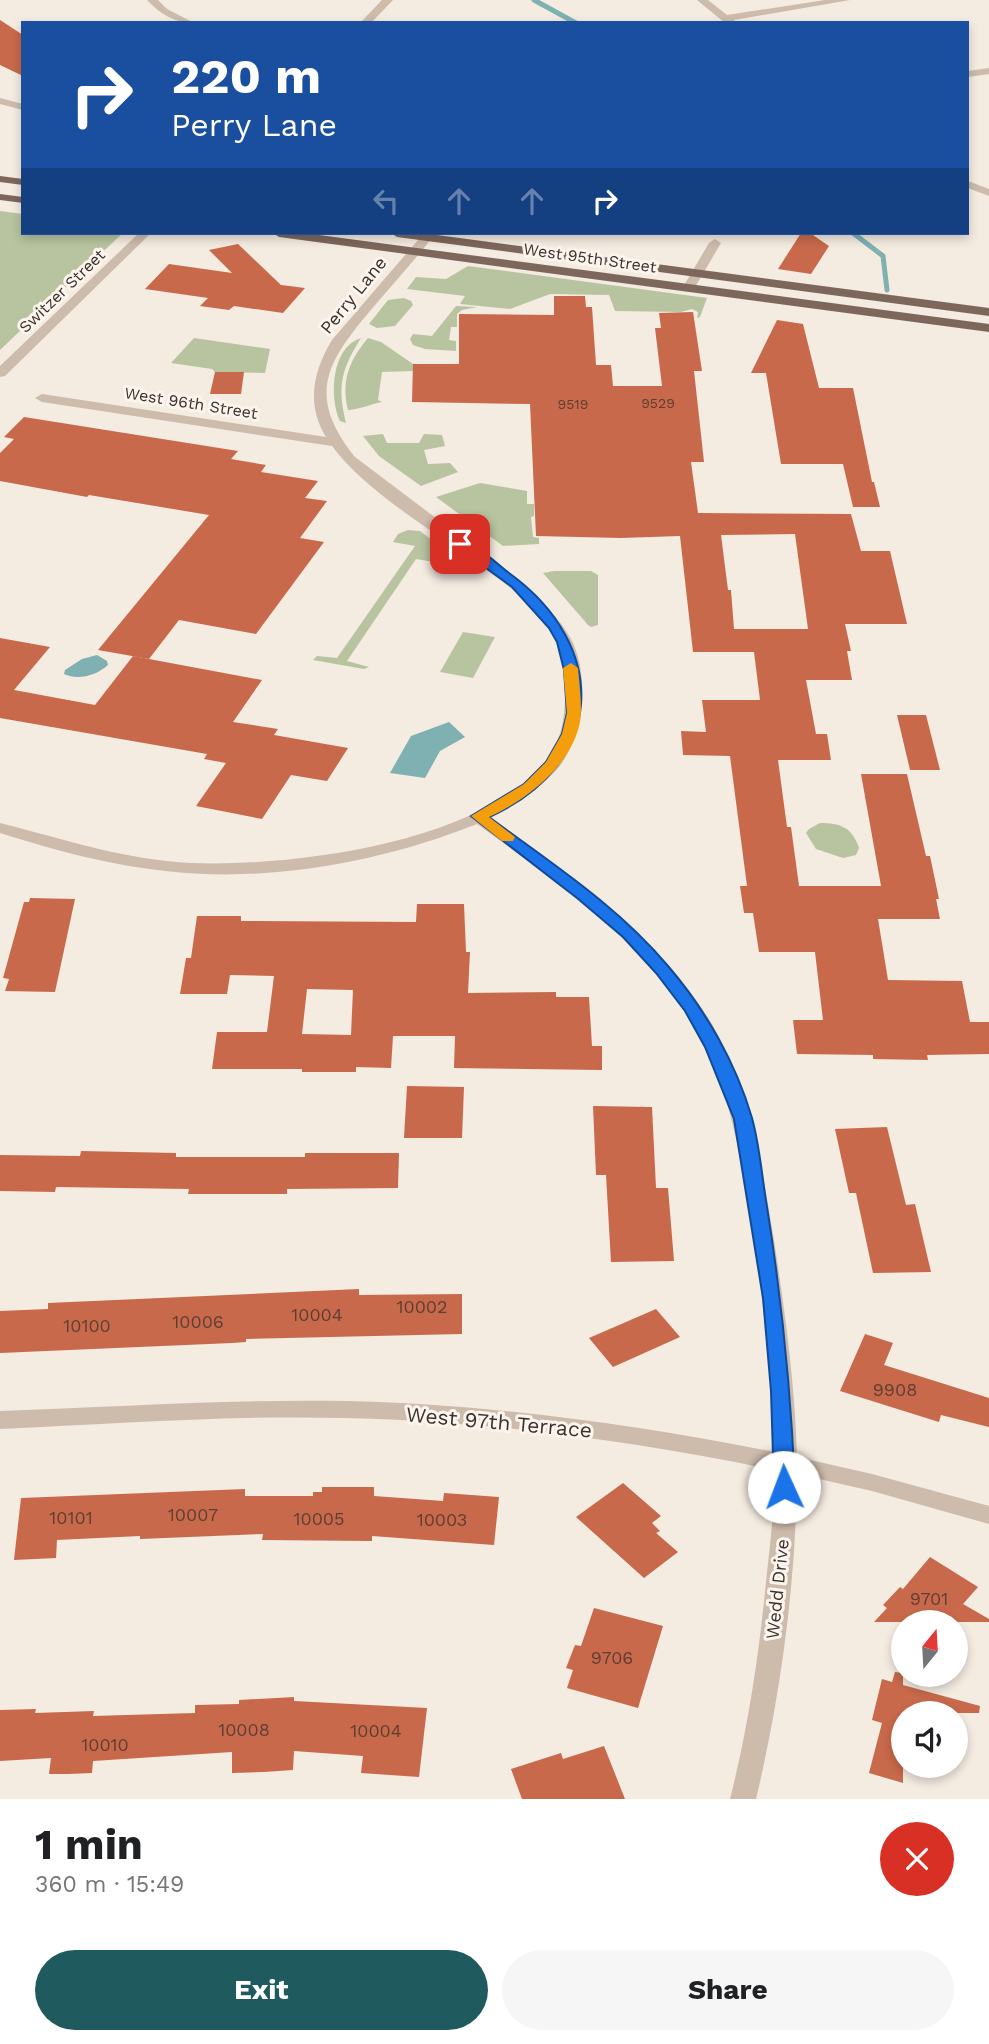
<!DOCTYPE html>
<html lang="en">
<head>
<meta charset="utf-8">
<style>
  body { margin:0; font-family:"Work Sans",sans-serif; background:#f6f6f6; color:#202124; height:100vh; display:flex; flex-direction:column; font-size:26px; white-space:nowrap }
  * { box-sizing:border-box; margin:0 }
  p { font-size:23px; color:#757577 }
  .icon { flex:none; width:38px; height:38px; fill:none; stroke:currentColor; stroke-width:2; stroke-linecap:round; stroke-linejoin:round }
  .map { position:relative; height:1799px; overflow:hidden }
  .sheet { display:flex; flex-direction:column; background:#fff; flex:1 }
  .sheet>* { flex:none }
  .hud { position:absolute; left:21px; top:21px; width:948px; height:214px; border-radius:0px; box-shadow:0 4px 10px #0003; background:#1a4fa0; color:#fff; overflow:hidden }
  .needle { width:46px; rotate:18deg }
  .controls { position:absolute; left:891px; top:1610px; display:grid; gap:14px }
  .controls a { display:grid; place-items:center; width:77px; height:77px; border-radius:50%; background:#fff; box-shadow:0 4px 10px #0003; font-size:35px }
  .pin { position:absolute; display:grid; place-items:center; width:60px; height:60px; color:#fff; margin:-30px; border-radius:14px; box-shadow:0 4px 10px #0006 }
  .me { position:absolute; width:77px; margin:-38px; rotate:358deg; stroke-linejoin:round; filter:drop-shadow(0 0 5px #0008) }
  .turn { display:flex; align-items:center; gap:24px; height:147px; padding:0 35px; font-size:32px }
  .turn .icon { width:91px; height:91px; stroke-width:2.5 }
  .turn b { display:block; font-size:49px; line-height:60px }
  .lanes { display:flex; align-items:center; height:66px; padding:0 35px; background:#0003; justify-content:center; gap:35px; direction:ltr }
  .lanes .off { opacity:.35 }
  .round { display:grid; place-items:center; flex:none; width:74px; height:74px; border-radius:37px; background:#f6f6f6 }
  .head { display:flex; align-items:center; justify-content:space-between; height:119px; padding:0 35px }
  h1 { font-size:42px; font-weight:700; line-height:52px }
  .primary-button { display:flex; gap:14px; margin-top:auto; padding:14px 35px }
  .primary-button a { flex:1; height:80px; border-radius:42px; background:#1f5a5e; color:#fff; font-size:28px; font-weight:700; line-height:80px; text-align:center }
  .primary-button a+a { background:#f6f6f6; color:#202124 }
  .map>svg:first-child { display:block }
</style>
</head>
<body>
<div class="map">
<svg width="989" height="1799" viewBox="0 0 989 1799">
  <rect width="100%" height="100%" fill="#f4ebe1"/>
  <g fill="#b8c4a0">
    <path d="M0 211 23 214V233H123L95 259 87 260 89 265 0 350Z"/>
    <path d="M468 266 707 298 700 317 697 318 698 312 692 309 681 312 615 311 609 295 550 294 510 309 460 304 465 296 407 289 416 277 446 279Z"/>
    <path d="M404 298 411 301 413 305 395 326 377 328 369 324 388 300Z"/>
    <path d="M456 306 477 307 462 310 457 314V327H451L449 340 456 341V351L425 349 413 345 410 339 413 334 432 336Z"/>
    <path d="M194 338 270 349 265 373 215 372 212 369 171 363Z"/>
    <path d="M361 338C341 370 337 386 346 423L340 421C329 398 331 347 361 338Z"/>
    <path d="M368 338 381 342 413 364V371L382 372 378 400 382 402C369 404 363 409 348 410 341 380 349 361 368 338Z"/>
    <path d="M383 434 387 443H419L424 434 442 435 445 446 424 450 428 464 450 463 458 472 421 486 379 456 363 436Z"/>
    <path d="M480 483 527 491V504H534V516L531 517 533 537 539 538V544L503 546 436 497Z"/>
    <path d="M408 530 420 531 445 550V556L434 562 416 559 347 661 369 667 364 669 313 660 317 656 337 658 415 546 393 542 398 534Z"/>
    <path d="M554 571H591L598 575V625L591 627 588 625 543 573Z"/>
    <path d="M463 632 495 637 473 678 440 672Z"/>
    <path d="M820 823C840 823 852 827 859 848L856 855 843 858 816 849 806 833 809 829Z"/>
  </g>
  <g fill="#7fb0b2">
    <path d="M97 655 107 661 108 665C97 675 78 681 64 674L65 670 82 659Z"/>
    <path d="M449 722 465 737 440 751 425 778 390 773 411 736Z"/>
  </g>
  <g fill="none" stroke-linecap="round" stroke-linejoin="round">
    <g stroke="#7fb0b2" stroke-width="5">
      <path d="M534 0 576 23"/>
      <path d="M853 233 883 256 887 290"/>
    </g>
  </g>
  <g fill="#c8694b" fill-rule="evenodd">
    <path d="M0 20 23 35V76L0 65Z"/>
    <path d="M801 233H810L829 246 811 274 778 269Z"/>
    <path d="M238 244 281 285 305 288 283 313 234 306 229 310 200 306 208 298 145 289 169 264 232 273 209 250Z"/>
    <path d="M554 296H585L586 307H592L596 365H611L613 386H662L655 328H661L659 313 693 312 702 371H694L704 462H691L698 513 851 514 861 551H890L907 624H845L851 651H847L852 680H806L816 734H827L831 760H778L787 827H791L799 886H881L861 774H907L926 856H930L939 899H936L940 919H878L888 980 962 981 970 1022H989V1054L927 1055 928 1060 873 1059V1055L797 1054 793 1020H823L815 952H759L753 913H744L740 886H747L730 756 683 755 681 731 706 732 702 700H760L754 652H693L680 536 621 538 536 536 530 404 412 402 413 364H459V314L554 315ZM795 534 808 629H734L731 590H728L721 535Z"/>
    <path d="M777 320 803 324 819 388H853L872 482H874L880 507H853L843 464H781L766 373H751Z"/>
    <path d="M215 372H244L241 394H210Z"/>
    <path d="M24 417 238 451 231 459 266 465 261 472 318 481 305 498 327 501 300 538 324 542 256 634 179 620 149 659 98 650 209 515 89 495 87 497 0 481V453L14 439 4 437Z"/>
    <path d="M0 638 50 647 14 690 95 705 133 656 262 680 233 722 278 729 274 735 348 748 327 781 291 775 262 819 196 806 226 763 204 759 207 754 0 718Z"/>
    <path d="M897 715H926L940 770H910Z"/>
    <path d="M30 898 75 899 55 992 5 991 9 979 3 978 24 902H29Z"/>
    <path d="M417 904H464L466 952H470L468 993 556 992V997H589L592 1046H602V1070L454 1068 455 1036H393L391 1068 356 1067V1072H302V1069H212L217 1032H267L274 976 230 975 227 994H180L186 958H191L197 916H241V921L416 922ZM307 989 353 990 351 1035 302 1034Z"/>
    <path d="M407 1086 464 1087 462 1138H404Z"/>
    <path d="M593 1106 652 1107 656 1188H668L674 1261 611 1262 606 1175H596Z"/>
    <path d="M887 1127 906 1205 915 1204 931 1272 873 1273 856 1193H849L835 1129Z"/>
    <path d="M81 1151 176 1153V1157H305V1153H399L398 1188 287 1189V1194H188L189 1189 56 1187 55 1192 0 1191V1155L80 1156Z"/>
    <path d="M359 1289V1295L462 1294V1334L246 1339V1342L232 1343 0 1353V1311L48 1309V1303Z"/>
    <path d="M656 1309 680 1337 613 1367 589 1338Z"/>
    <path d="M865 1334 893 1343 884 1365 989 1398V1427L941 1415 939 1422 840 1391Z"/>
    <path d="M623 1483 661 1516 652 1523 660 1531 656 1533 678 1552 644 1578 576 1517Z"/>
    <path d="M322 1487H374V1496L443 1501 444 1493 499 1497 494 1545 372 1536V1541L262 1540 263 1534 140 1539V1536L57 1540 56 1558 14 1560 21 1498 245 1489V1496H313V1492H322Z"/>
    <path d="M930 1557 978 1587 963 1604 989 1619V1622H874L887 1608 883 1605 900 1587 903 1589Z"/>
    <path d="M594 1608 663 1626 638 1708 567 1688 573 1670 566 1668 575 1645 581 1646Z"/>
    <path d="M895 1672 903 1673V1685L980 1706 979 1713H903V1783L869 1773 882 1723 872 1720 882 1679 892 1682Z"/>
    <path d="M294 1697V1701L427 1708 419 1777 361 1773 363 1756 294 1751 293 1770 264 1772 232 1773V1752L93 1761 92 1773 68 1774H49L51 1758 0 1761V1710L36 1709 35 1713 94 1711 93 1716 195 1713V1705L239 1704V1700Z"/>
    <path d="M604 1746 625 1799H522L511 1769 561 1753 563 1759Z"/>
  </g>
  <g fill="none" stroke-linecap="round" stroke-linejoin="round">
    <g fill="#cdbbac" fill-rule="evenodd">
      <path d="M147 0H158L167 9 194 23C175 23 160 14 147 0Z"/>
      <path d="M382 0H393L371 23H360Z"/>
      <path d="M697 0H708L727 15 825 0H850L734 20 737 23H725Z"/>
      <path d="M989 68V74L968 77V71Z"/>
      <path d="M0 98 23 104V110L0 104Z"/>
      <path d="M968 181 989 189V196L968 188Z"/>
      <path d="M139 233H151L5 376 0 377V366Z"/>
      <path d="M424 233H436C415 260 392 285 370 311 325 364 307 397 355 457L526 586C543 602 559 618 571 639 590 675 584 735 559 767 541 789 515 803 491 818 565 872 641 925 696 1000 748 1070 760 1157 774 1240 785 1312 795 1384 797 1457L872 1474 989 1506V1524L872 1491 797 1474C796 1582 781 1694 756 1799H730C748 1728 759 1655 766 1582 770 1544 775 1508 774 1470 635 1441 486 1421 344 1418 229 1415 114 1424 0 1429V1411C114 1407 229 1399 344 1401 486 1404 635 1424 774 1452 773 1380 764 1308 753 1236 741 1159 730 1077 685 1011 632 933 552 878 477 824 381 862 270 883 165 871 109 865 54 850 0 833V823C64 839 125 860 191 863 292 867 482 843 547 760 561 742 565 717 565 695 565 677 564 659 557 643 544 614 517 592 492 574 443 536 368 495 332 446L42 402 35 398 42 394 326 437C306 405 313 371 332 340Z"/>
      <path d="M715 239 721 243 695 287 685 290 683 287 709 243Z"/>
    </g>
    <g fill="#7d675c" fill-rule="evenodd">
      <path d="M0 176 23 179V185L0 182Z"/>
      <path d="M0 194 23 197V203L0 200Z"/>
      <path d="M273 233H304L989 324V332L279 237Z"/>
      <path d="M391 233H422L989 308V316L397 237Z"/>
    </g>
  </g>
  <path fill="#1a73e8" stroke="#114b97" stroke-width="2" d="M460 540C477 545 495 562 509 573 610 646 607 764 489 817 551 863 618 906 668 966 705 1009 736 1063 752 1118 760 1147 762 1178 767 1207 782 1301 791 1392 795 1487L792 1493 784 1495 777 1493 774 1487 771 1391 763 1298 734 1119 705 1047 685 1011 656 973 623 937 577 898 471 816 524 784 546 762 562 734 567 713 564 670 557 642 549 628 512 587 456 546 454 544Z"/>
  <path fill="#f59e0b" d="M571 663 578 668C579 682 581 697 581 711 580 759 529 799 489 817L515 837 513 841H502L471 816 524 784 546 762 562 734 567 713 563 668Z"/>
  <g text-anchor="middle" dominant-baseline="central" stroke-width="6" stroke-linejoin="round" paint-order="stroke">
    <g font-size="14" fill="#5e3e33">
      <text x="658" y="403">9529</text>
      <text x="573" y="404">9519</text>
    </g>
    <g font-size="16" fill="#3b302b" stroke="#fbf5ee">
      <text transform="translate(590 258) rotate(8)">West 95th Street</text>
      <text transform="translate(62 291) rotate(-44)">Switzer Street</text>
      <text transform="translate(191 403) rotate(9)">West 96th Street</text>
    </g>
    <g font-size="18" fill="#3b302b" stroke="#fbf5ee">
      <text transform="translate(353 295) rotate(-51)">Perry Lane</text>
      <text transform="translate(777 1589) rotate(-84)">Wedd Drive</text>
    </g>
    <g font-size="18" fill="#5e3e33">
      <text x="422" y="1306">10002</text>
      <text x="317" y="1314">10004</text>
      <text x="198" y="1321">10006</text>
      <text x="87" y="1325">10100</text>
      <text x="895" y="1389">9908</text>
      <text x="193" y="1514">10007</text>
      <text x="71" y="1517">10101</text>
      <text x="319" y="1518">10005</text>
      <text x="442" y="1519">10003</text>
      <text x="929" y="1598">9701</text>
      <text x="612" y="1657">9706</text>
      <text x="244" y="1729">10008</text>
      <text x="376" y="1730">10004</text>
      <text x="105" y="1744">10010</text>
    </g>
    <g font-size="21" fill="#3b302b" stroke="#fbf5ee">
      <text transform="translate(499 1422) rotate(5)">West 97th Terrace</text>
    </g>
  </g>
</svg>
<div class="controls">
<a><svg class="needle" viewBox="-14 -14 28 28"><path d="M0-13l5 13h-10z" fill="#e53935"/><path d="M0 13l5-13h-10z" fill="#757577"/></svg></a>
<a><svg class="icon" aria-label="sound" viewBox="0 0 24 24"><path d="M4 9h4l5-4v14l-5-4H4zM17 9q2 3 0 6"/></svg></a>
</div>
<div class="pin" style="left:460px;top:544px;background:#d93025"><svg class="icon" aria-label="arrive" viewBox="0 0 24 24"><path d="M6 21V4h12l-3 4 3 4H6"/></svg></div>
<svg class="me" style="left:784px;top:1487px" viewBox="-20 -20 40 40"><circle r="19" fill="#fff"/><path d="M0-13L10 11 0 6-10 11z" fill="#1a73e8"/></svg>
<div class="hud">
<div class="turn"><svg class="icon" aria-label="right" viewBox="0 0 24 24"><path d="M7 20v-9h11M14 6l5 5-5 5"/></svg><div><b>220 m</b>Perry Lane</div></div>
<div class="lanes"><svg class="icon off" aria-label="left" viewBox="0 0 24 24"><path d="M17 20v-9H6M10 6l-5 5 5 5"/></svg><svg class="icon off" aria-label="ahead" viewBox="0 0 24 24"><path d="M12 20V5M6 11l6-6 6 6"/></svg><svg class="icon off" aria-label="ahead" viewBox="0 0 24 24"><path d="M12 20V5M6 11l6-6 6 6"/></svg><svg class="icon" aria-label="right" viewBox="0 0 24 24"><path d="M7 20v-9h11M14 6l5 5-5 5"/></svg></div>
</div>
</div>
<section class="sheet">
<div class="head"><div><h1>1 min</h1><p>360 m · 15:49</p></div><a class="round" style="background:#d93025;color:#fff"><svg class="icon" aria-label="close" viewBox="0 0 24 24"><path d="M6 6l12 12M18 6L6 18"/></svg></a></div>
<div class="primary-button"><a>Exit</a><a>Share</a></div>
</section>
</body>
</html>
